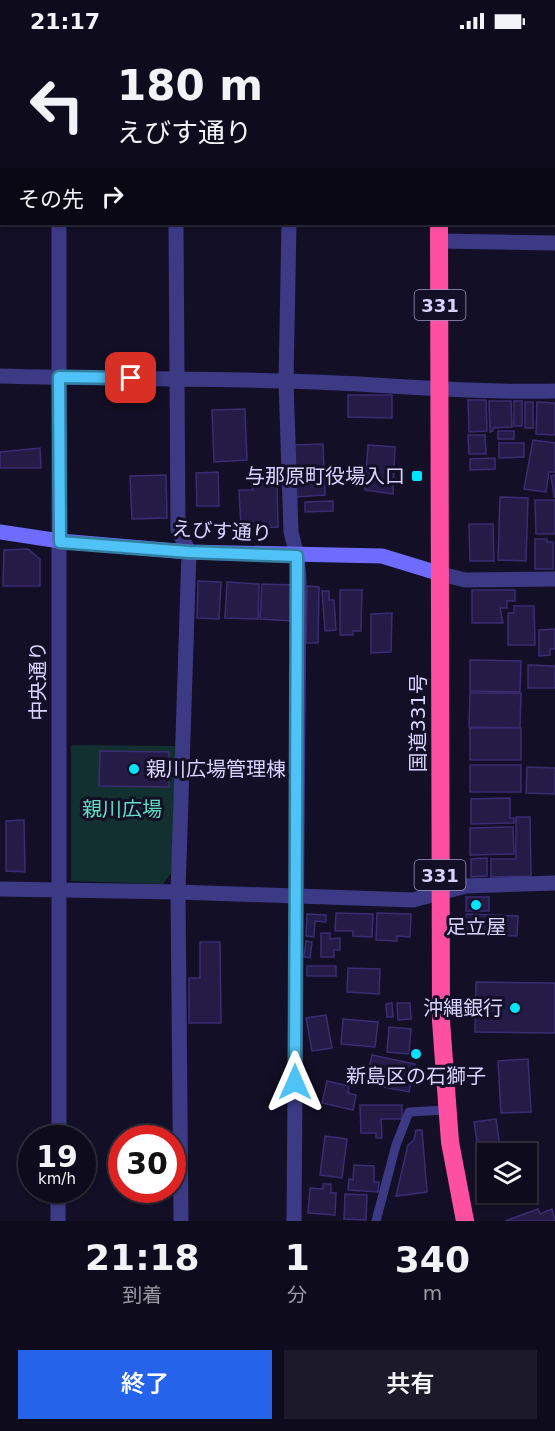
<!DOCTYPE html>
<html lang="ja">
<head>
<meta charset="utf-8">
<style>
  body { margin:0; font-family:"DejaVu Sans","Noto Sans JP",sans-serif; background:#1c1929; color:#f1f3f6; height:100vh; display:flex; flex-direction:column; font-size:22px; white-space:nowrap }
  * { box-sizing:border-box; margin:0 }
  p { font-size:20px; color:#9b9ba3 }
  .icon { flex:none; width:33px; height:33px; fill:none; stroke:currentColor; stroke-width:2; stroke-linecap:round; stroke-linejoin:round }
  .map { position:relative; height:1179px; overflow:hidden }
  .details { display:flex; flex-direction:column; background:#0e0b1c; flex:1 }
  .details>* { flex:none }
  .guide { position:absolute; left:0px; top:0px; width:555px; height:183px; box-shadow:0 2px 4px #0004,0 0 0 2px #2e2b3b; background:#0e0b1c; color:#f1f3f6; overflow:hidden }
  .tools { position:absolute; left:477px; top:1101px; display:grid; gap:12px }
  .tools a { display:grid; place-items:center; width:60px; height:60px; border-radius:0px; background:#0e0b1c; box-shadow:0 2px 4px #0004,0 0 0 2px #2e2b3b; font-size:30px }
  .speed { position:absolute; left:18px; top:1083px; display:flex; gap:12px; font-size:30px; font-weight:700; text-align:center }
  .speed>* { display:grid; place-content:center; width:78px; height:78px; border-radius:50%; background:#0e0b1c; box-shadow:0 2px 4px #0004,0 0 0 2px #2e2b3b; line-height:1 }
  .speed small { font-size:15px; font-weight:400 }
  .speed .limit { border:9px solid #d22; background:#fff; color:#111 }
  .pin { position:absolute; display:grid; place-items:center; width:51px; height:51px; color:#fff; margin:-26px; border-radius:12px; box-shadow:0 3px 9px #0006 }
  .me { position:absolute; width:66px; margin:-33px; rotate:0deg; stroke-linejoin:round; filter:drop-shadow(0 0 4px #0008) }
  .turn { display:flex; align-items:center; gap:21px; height:126px; padding:0 18px; font-size:27px }
  .turn .icon { width:78px; height:78px; stroke-width:2.5 }
  .turn b { display:block; font-size:42px; line-height:51px }
  .then { display:flex; align-items:center; height:57px; padding:0 18px; background:#0003; gap:12px; font-size:22px }
  .eta { display:flex; justify-content:space-evenly; align-items:center; height:102px; text-align:center }
  .eta b { font-size:36px; font-weight:600; line-height:42px }
  .button { display:flex; gap:12px; margin-top:auto; padding:12px 18px }
  .button a { flex:1; height:69px; border-radius:0px; background:#2563eb; color:#fff; font-size:24px; font-weight:600; line-height:69px; text-align:center }
  .button a+a { background:#1c1929; color:#f1f3f6 }
  .status { display:flex; justify-content:space-between; align-items:center; height:42px; padding:0 30px; background:#0e0b1c; direction:ltr }
  .status svg { height:16px; fill:currentColor }
  .map>svg:first-child { display:block }
</style>
</head>
<body>
<div class="status"><b>21:17</b><svg viewBox="0 0 49 12"><path d="M0 12V9h3v3zM5 12V6h3v6zM10 12V3h3v9zM15 12V0h3v12zM26 1h20v11H26zM47 4h2v5h-2z"/></svg></div>
<div class="map">
<svg width="555" height="1179" viewBox="0 0 555 1179">
  <rect width="100%" height="100%" fill="#130f26"/>
  <path fill="#12302f" d="M71 703 175 704 172 830 163 842 71 839Z"/>
  <g fill="#241b47" stroke="#3b2d73" stroke-width="1.5">
    <path d="M470 0H505V2H471Z"/>
    <path d="M348 353H392V376L348 375Z"/>
    <path d="M468 358H486L487 389 469 390Z"/>
    <path d="M489 359H511L512 385 493 386V389L490 390Z"/>
    <rect x="514" y="359" width="8" height="25"/>
    <rect x="525" y="360" width="8" height="26"/>
    <path d="M537 360 555 361V393L536 392Z"/>
    <path d="M245 367 247 418 214 420 212 368Z"/>
    <rect x="498" y="389" width="16" height="8"/>
    <path d="M468 393H485L486 412H469Z"/>
    <path d="M533 398 555 401V430H549L546 450 524 447Z"/>
    <path d="M499 401H524V415L499 416Z"/>
    <path d="M323 402 325 453 295 455 292 403Z"/>
    <path d="M368 403 395 405 393 452 365 448Z"/>
    <path d="M40 406 41 426H0V410Z"/>
    <path d="M495 416V427L470 428V417Z"/>
    <path d="M218 430 219 464H197L196 431Z"/>
    <path d="M277 432 278 485 241 486 239 448H253L248 433Z"/>
    <path d="M166 433 167 476 132 477 130 434Z"/>
    <path d="M555 433V455H554L551 434Z"/>
    <path d="M500 455 528 456 526 519 498 518Z"/>
    <path d="M535 458H555V492H536Z"/>
    <path d="M333 459V469L305 470V460Z"/>
    <path d="M469 482H493L494 519H470Z"/>
    <path d="M535 497H547V500H553V527H535Z"/>
    <path d="M28 507 40 517V544H3L4 508Z"/>
    <path d="M198 539 221 540 219 577 197 576Z"/>
    <path d="M227 540 259 542 258 577 225 576Z"/>
    <path d="M262 542 294 543 292 579 260 577Z"/>
    <path d="M307 544 319 545 318 601H306Z"/>
    <path d="M340 548H362L361 589H353V593H340Z"/>
    <path d="M472 548H515V559H507V566H500L503 581H472Z"/>
    <path d="M322 549H329V558H334L336 588 325 589Z"/>
    <path d="M514 564H534L535 603H508V571H514Z"/>
    <path d="M392 571 391 610 371 611V572Z"/>
    <path d="M555 587V607H550V613L539 614V588Z"/>
    <path d="M470 618 521 619 520 650 470 649Z"/>
    <path d="M528 623 555 624V646H528Z"/>
    <path d="M470 651H521L520 686 469 685Z"/>
    <rect x="470" y="686" width="51" height="32"/>
    <path d="M100 709 169 710V745L99 744Z"/>
    <rect x="470" y="723" width="51" height="27"/>
    <path d="M527 725 555 726V752L526 751Z"/>
    <path d="M510 756V776H514V781L471 782V757Z"/>
    <path d="M516 775H530L531 834 491 835V817H516Z"/>
    <path d="M24 778 25 830 6 829V779Z"/>
    <path d="M513 785 514 812 470 813V786Z"/>
    <path d="M487 816V834L471 835V817Z"/>
    <rect x="466" y="855" width="23" height="14"/>
    <path d="M336 871 373 872 372 895 353 894V889H335Z"/>
    <path d="M377 871 411 872 410 895 397 894V899L376 898Z"/>
    <path d="M307 872 326 873V880L315 879 314 895 306 894Z"/>
    <path d="M466 872 518 874 517 894 465 892Z"/>
    <path d="M321 891H330V897L340 896V908H334V915H321Z"/>
    <path d="M306 899 312 900 310 916 304 915Z"/>
    <path d="M200 900H220L221 981H189V936H200Z"/>
    <rect x="307" y="924" width="29" height="10"/>
    <path d="M348 926 380 927 379 952 347 950Z"/>
    <path d="M476 940 555 941V991L475 990Z"/>
    <path d="M392 961 393 975H387L386 962Z"/>
    <path d="M397 961H410L411 977 398 978Z"/>
    <path d="M326 973 332 1006 312 1009 306 976Z"/>
    <path d="M343 977 378 980 375 1005 341 1002Z"/>
    <path d="M389 985 411 987 409 1012 387 1010Z"/>
    <path d="M372 1013 415 1022 409 1050 372 1043 374 1035 367 1034Z"/>
    <path d="M528 1017 531 1070 501 1071 498 1019Z"/>
    <path d="M327 1039 349 1044 348 1051 356 1053 353 1068 322 1061Z"/>
    <path d="M360 1063H402V1077H381L382 1096H376V1091H361Z"/>
    <path d="M496 1077 501 1112H488V1139L483 1140 474 1080Z"/>
    <path d="M416 1088H422L427 1150 396 1154 408 1103 414 1098Z"/>
    <path d="M325 1094 347 1097 342 1136 320 1133Z"/>
    <path d="M354 1123 374 1124V1140H379L378 1150 348 1148 349 1137 353 1138Z"/>
    <path d="M323 1142H331V1151H336L335 1173 308 1171 310 1146 323 1147Z"/>
    <path d="M345 1152 367 1153 366 1178 344 1177Z"/>
    <path d="M538 1167 540 1172 552 1167 555 1179H505Z"/>
  </g>
  <g fill="none" stroke-linecap="round" stroke-linejoin="round">
    <path stroke="#3d3a85" stroke-width="9" d="M376 1179 396 1103 409 1070 446 1068"/>
    <g stroke="#3d3a85" stroke-width="15">
      <path d="M51 0V2"/>
      <path d="M176 0V2"/>
      <path d="M279 0V2"/>
      <path d="M0 120H2"/>
      <path d="M176 182 178 488 189 510 178 850 181 1179"/>
      <path d="M289 182 286 339 291 490 297 514 299 538 294 1179"/>
      <path d="M439 199 555 201"/>
      <path d="M0 334C105 337 209 336 314 340 395 343 474 351 555 349"/>
      <path d="M441 532 465 538 555 537"/>
      <path d="M0 847 178 850 413 858 466 844 555 841"/>
      <path d="M59 1096V182"/>
      <path d="M58 1179V1148"/>
    </g>
    <path stroke="#6f6bff" stroke-width="15" d="M0 490 60 499 189 510 382 514 441 532"/>
    <g stroke="#ff4fa3" stroke-width="18">
      <path d="M429 0V2"/>
      <path d="M439 182 441 979 450 1100 465 1179"/>
    </g>
  </g>
  <g fill="none" stroke-linecap="round" stroke-linejoin="round">
    <g stroke="#337fa1" stroke-width="15">
      <path id="route" d="M131 336 59 335 60 500 189 510 297 514 295 1040"/>
    </g>
    <use href="#route" stroke="#4fc3f7" stroke-width="10"/>
  </g>
  <g fill="#00e5ff" stroke="#130f26" stroke-width="2">
    <rect x="411" y="428" width="12" height="12" rx="3"/>
    <circle cx="134" cy="727" r="6"/>
    <circle cx="476" cy="863" r="6"/>
    <circle cx="515" cy="966" r="6"/>
    <circle cx="416" cy="1012" r="6"/>
  </g>
  <g text-anchor="middle" dominant-baseline="central" stroke-width="6" stroke-linejoin="round" paint-order="stroke">
    <g fill="#130f26" stroke="#9e99be" stroke-width="1.5">
      <rect x="414.5" y="248" width="51" height="30" rx="4.5"/>
      <rect x="414.5" y="818" width="51" height="30" rx="4.5"/>
    </g>
    <g font-size="18" font-weight="bold" fill="#d9d4ff">
      <text x="440" y="263">331</text>
      <text x="440" y="833">331</text>
    </g>
    <g font-size="20" fill="#d9d4ff" stroke="#130f26" text-anchor="end">
      <text x="405" y="434">与那原町役場入口</text>
      <text x="146" y="727" text-anchor="start">親川広場管理棟</text>
      <text x="476" y="885" text-anchor="middle">足立屋</text>
      <text x="503" y="966">沖縄銀行</text>
      <text x="416" y="1034" text-anchor="middle">新島区の石獅子</text>
    </g>
    <g font-size="20" fill="#d9d4ff" stroke="#130f26">
      <text transform="translate(222 489) rotate(3)">えびす通り</text>
      <text transform="translate(38 639) rotate(-90)">中央通り</text>
      <text transform="translate(418 681) rotate(-90)">国道331号</text>
    </g>
    <g font-size="20" fill="#5fe0c0" stroke="#130f26">
      <text x="122" y="767">親川広場</text>
    </g>
  </g>
</svg>
<div class="tools">
<a><svg class="icon" aria-label="layers" viewBox="0 0 24 24"><path d="M12 4l9 5-9 5-9-5zM3 14l9 5 9-5"/></svg></a>
</div>
<div class="speed"><div>19<small>km/h</small></div><div class="limit">30</div></div>
<div class="pin" style="left:131px;top:336px;background:#d93025"><svg class="icon" aria-label="arrive" viewBox="0 0 24 24"><path d="M6 21V4h12l-3 4 3 4H6"/></svg></div>
<svg class="me" style="left:295px;top:1040px" viewBox="-20 -20 40 40"><path d="M0-17L14 15 0 8-14 15z" fill="#4fc3f7" stroke="#fff" stroke-width="4"/></svg>
<div class="guide">
<div class="turn"><svg class="icon" aria-label="left" viewBox="0 0 24 24"><path d="M17 20v-9H6M10 6l-5 5 5 5"/></svg><div><b>180 m</b>えびす通り</div></div>
<div class="then">その先<svg class="icon" aria-label="right" viewBox="0 0 24 24"><path d="M7 20v-9h11M14 6l5 5-5 5"/></svg></div>
</div>
</div>
<section class="details">
<div class="eta">
<div><b>21:18</b><p>到着</p></div>
<div><b>1</b><p>分</p></div>
<div><b>340</b><p>m</p></div>
</div>
<div class="button"><a>終了</a><a>共有</a></div>
</section>
</body>
</html>
